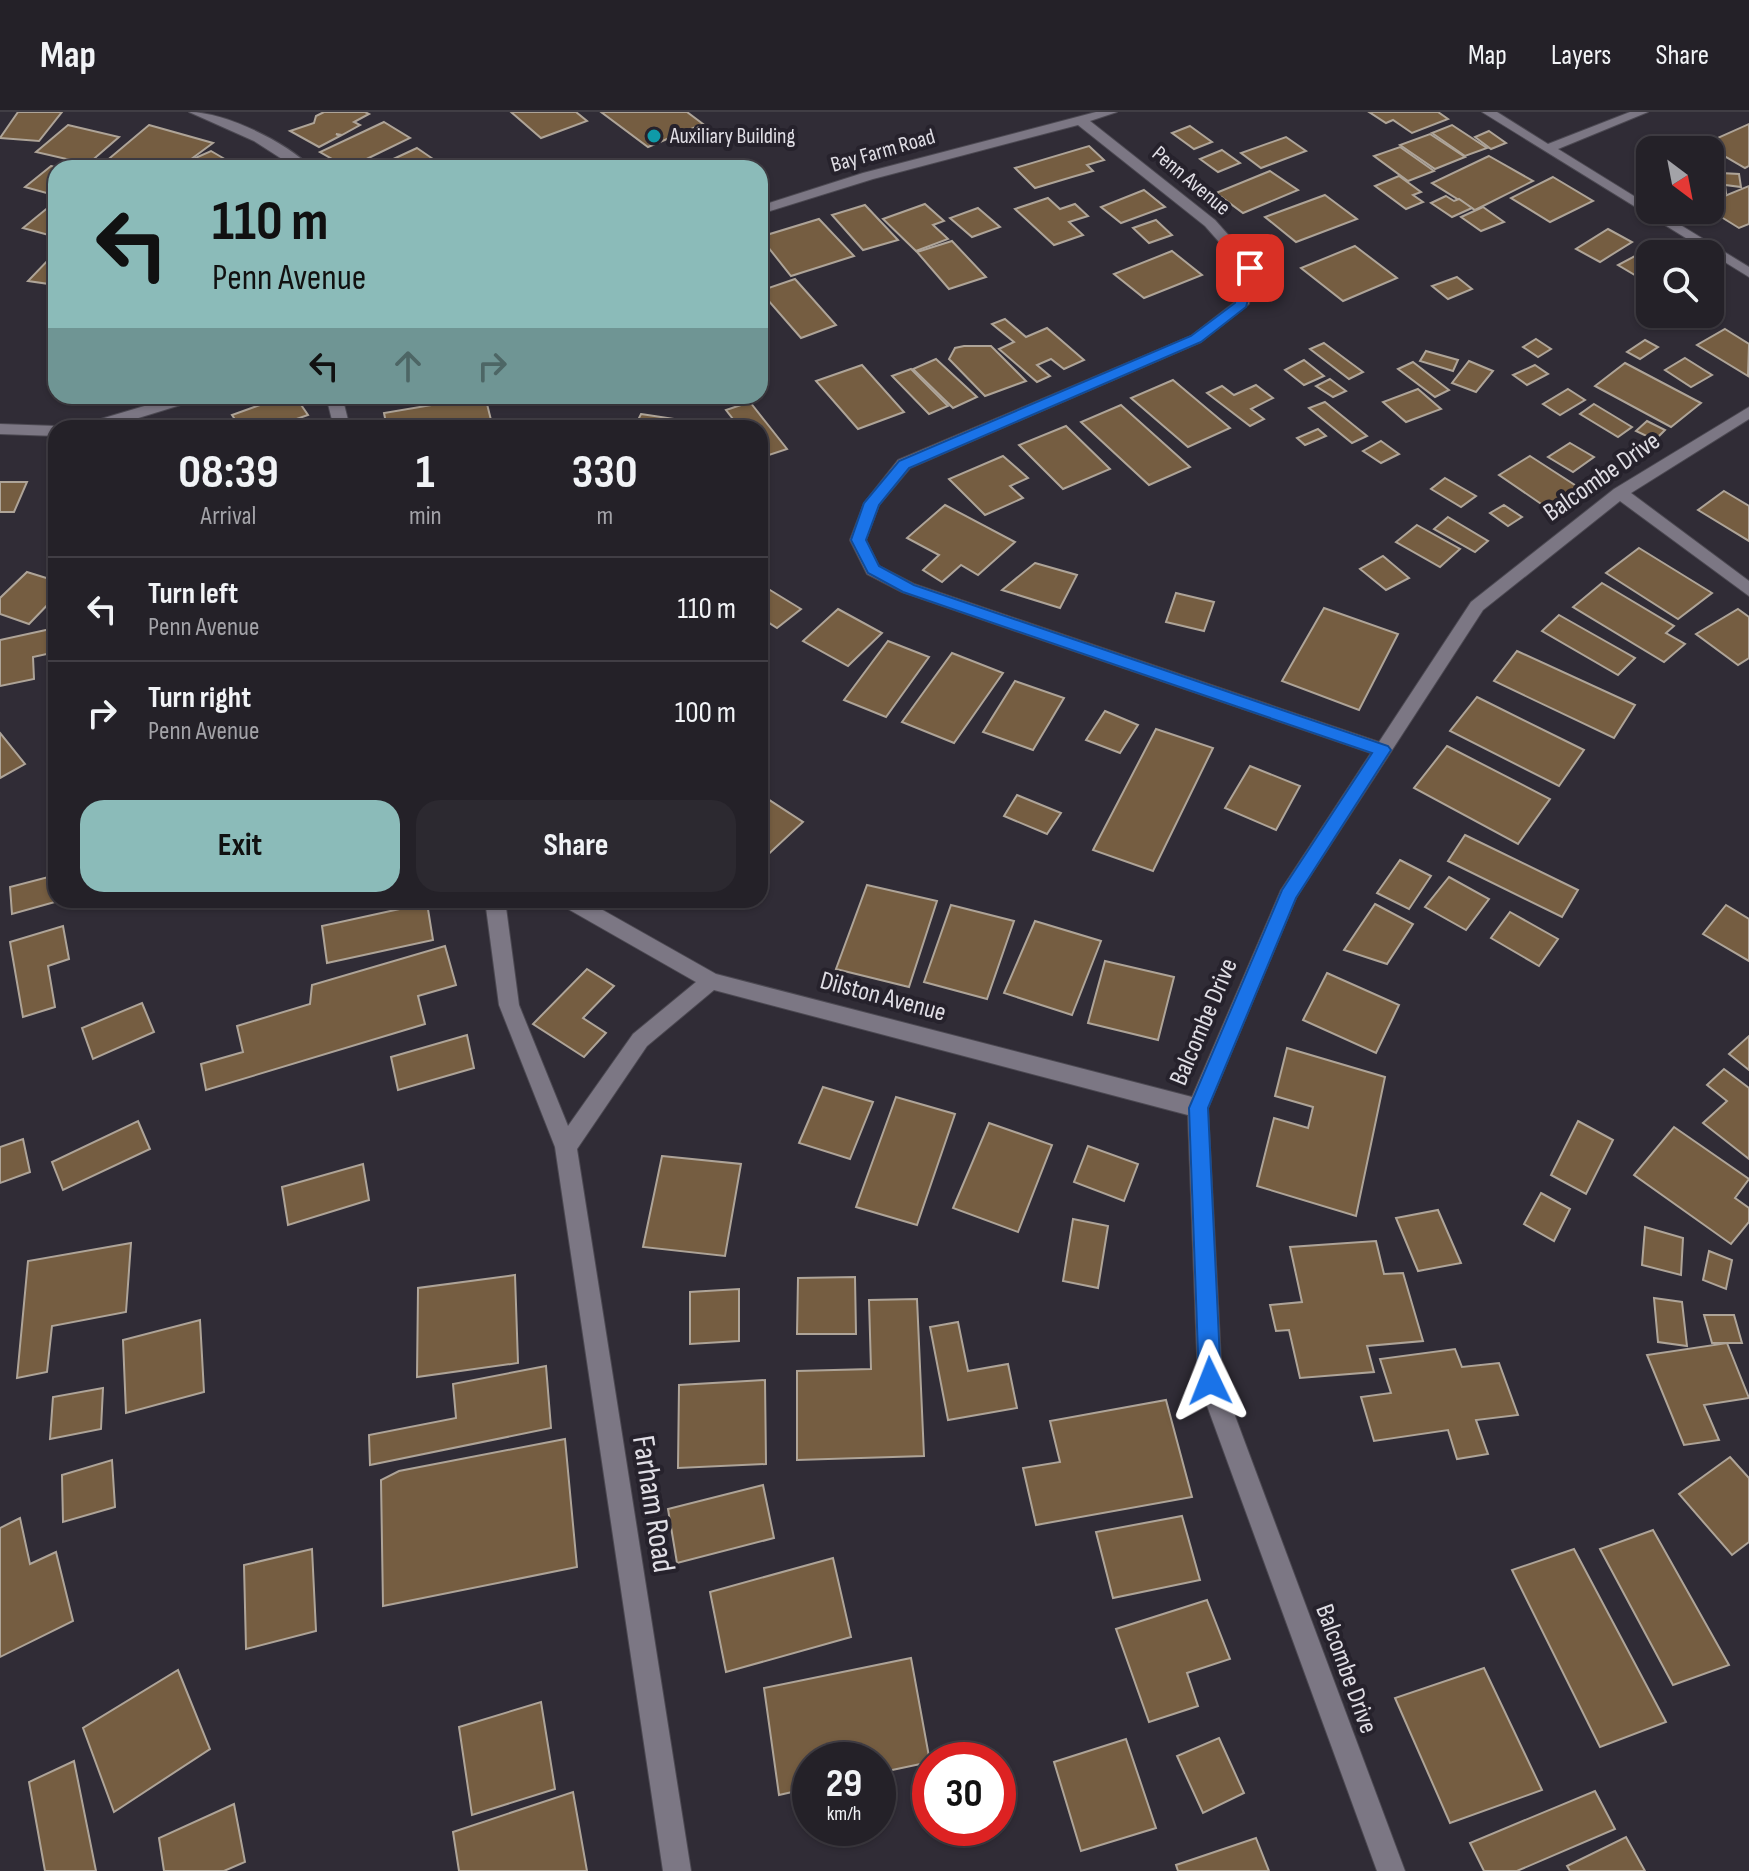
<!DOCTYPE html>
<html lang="en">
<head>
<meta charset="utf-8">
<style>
  body { margin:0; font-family:"Sofia Sans Condensed",sans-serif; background:#2c2930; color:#f1f3f6; height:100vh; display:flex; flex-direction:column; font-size:30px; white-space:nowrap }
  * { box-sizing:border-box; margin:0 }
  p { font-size:26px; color:#a3a3a8 }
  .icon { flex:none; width:44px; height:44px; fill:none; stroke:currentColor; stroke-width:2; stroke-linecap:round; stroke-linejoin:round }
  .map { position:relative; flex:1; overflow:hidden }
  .drawer { position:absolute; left:48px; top:308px; width:720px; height:488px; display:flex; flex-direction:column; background:#242128; border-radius:24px; box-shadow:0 2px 6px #0004,0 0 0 2px #413e45 }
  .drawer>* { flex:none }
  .top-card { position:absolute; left:48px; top:48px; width:720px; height:244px; border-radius:24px; box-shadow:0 2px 6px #0004,0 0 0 2px #413e45; background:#8bbbb9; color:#111; overflow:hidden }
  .needle { width:52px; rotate:148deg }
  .fabs { position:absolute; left:1636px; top:24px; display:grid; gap:16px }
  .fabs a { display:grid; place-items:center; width:88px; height:88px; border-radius:16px; background:#242128; box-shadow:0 2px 6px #0004,0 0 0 2px #413e45; font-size:40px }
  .speed { position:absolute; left:792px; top:1630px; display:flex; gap:16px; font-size:40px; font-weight:700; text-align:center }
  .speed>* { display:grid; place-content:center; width:104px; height:104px; border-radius:50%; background:#242128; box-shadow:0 2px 6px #0004,0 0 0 2px #413e45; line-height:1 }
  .speed small { font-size:20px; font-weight:400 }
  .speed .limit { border:12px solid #d22; background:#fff; color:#111 }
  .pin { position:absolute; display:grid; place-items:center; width:68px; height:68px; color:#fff; margin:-34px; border-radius:16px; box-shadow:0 4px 12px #0006 }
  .me { position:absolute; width:88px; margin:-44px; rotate:358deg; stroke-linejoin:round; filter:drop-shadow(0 0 6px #0008) }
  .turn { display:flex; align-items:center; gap:28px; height:168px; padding:0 32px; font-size:36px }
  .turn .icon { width:104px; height:104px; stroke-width:2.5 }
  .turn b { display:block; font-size:56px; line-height:68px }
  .lanes { display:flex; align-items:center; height:76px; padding:0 32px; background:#0003; justify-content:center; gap:40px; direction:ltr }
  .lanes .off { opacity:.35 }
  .eta { display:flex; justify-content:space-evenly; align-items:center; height:136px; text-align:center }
  .eta b { font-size:48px; font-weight:700; line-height:56px }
  .button { display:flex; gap:16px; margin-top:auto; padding:16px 32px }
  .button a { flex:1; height:92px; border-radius:24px; background:#8bbbb9; color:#111; font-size:32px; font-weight:700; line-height:92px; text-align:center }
  .button a+a { background:#2c2930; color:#f1f3f6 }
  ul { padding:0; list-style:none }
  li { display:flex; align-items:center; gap:24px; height:104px; padding:0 32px; border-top:2px solid #413e45 }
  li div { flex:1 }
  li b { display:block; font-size:30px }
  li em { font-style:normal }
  header { display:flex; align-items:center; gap:48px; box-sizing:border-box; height:112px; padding:0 40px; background:#242128; border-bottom:2px solid #413e45 }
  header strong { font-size:38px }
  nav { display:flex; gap:44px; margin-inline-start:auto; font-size:28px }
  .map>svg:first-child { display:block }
</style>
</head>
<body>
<header>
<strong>Map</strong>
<nav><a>Map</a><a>Layers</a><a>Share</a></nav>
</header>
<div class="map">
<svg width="1749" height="1759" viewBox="0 0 1749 1759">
  <rect width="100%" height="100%" fill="#302c36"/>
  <g fill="#755d41" stroke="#aea498" stroke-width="2">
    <path d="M18 0H62L39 29 0 26Z"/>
    <path d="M324 0H365L369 2 354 10 360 13 342 23 336 22 340 24 319 35 290 19 314 11 316 4Z"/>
    <path d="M511 0H576L587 9 541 26Z"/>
    <path d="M601 0H687L703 12 648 35Z"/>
    <path d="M1369 0H1438L1448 7 1412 21 1393 8 1386 11Z"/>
    <path d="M384 10 410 26 348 56 320 40Z"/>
    <path d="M1749 12V54L1745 56 1704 32Z"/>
    <path d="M68 13 119 25 88 52 36 40Z"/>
    <path d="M149 13 213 31 179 56H98Z"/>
    <path d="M1452 13 1487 36 1465 44 1432 21Z"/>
    <path d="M1190 14 1212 30 1194 37 1172 21Z"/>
    <path d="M1489 19 1506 31 1491 37 1475 25Z"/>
    <path d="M1430 22 1465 45 1435 57 1400 33Z"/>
    <path d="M1286 25 1306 39 1261 56 1241 41Z"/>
    <path d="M1089 34 1104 48 1087 53 1093 59 1072 65 1035 76 1015 56Z"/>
    <path d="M1400 35 1434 59 1408 69 1374 44Z"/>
    <path d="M417 36 436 49 422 56H374Z"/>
    <path d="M1222 38 1240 51 1218 60 1200 47Z"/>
    <path d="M211 39 240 56H190L193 47Z"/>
    <path d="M1489 44 1533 69 1475 98 1432 71Z"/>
    <path d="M1710 53 1720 54 1721 61 1739 62 1741 75 1725 73 1726 81 1710 79Z"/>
    <path d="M51 54 59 56H56V77L50 82 25 75Z"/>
    <path d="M1270 59 1298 78 1243 101 1216 81Z"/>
    <path d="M1399 64 1421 80 1413 83 1423 90 1406 97 1375 74Z"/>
    <path d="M1553 65 1593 89 1550 110 1511 86Z"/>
    <path d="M1749 74V112L1739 116 1710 98V90Z"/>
    <path d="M1144 78 1165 95 1121 111 1101 95Z"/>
    <path d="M1325 83 1357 107 1296 130 1265 105Z"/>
    <path d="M1446 84 1454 89 1459 87 1472 96 1452 105 1431 91Z"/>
    <path d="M1048 86 1060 97 1075 92 1088 104 1069 110 1083 123 1054 133 1015 97Z"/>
    <path d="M56 89V125L23 116Z"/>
    <path d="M925 92 944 109 933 113 948 127 916 139 883 107Z"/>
    <path d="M865 93 898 128 863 138 832 103Z"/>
    <path d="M1483 95 1504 110 1481 119 1461 105Z"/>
    <path d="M978 96 1000 115 972 125 950 106Z"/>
    <path d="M819 107 854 144 791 164 760 125Z"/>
    <path d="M1156 108 1172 123 1149 131 1133 116Z"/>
    <path d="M1608 117 1632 130 1600 150 1576 137Z"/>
    <path d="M952 129 986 165 949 177 917 140Z"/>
    <path d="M1355 134 1397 166 1343 189 1301 156Z"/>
    <path d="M1654 134 1668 142H1650V172L1618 153Z"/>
    <path d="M1172 139 1202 163 1144 186 1114 162Z"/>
    <path d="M51 145 56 146V173L28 169Z"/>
    <path d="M1457 165 1472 177 1448 187 1432 174Z"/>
    <path d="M795 167 836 213 801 226 760 179Z"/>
    <path d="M1005 207 1026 225 1047 216 1084 248 1064 257 1051 247 1037 253 1050 264 1037 270 999 237 1014 230 992 212Z"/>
    <path d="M1725 217 1749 232 1748 264 1697 233Z"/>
    <path d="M1536 227 1551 237 1538 245 1523 235Z"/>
    <path d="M1645 228 1658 235 1640 247 1627 240Z"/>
    <path d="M1324 231 1363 260 1349 267 1310 237Z"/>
    <path d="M964 234H991L1026 269 985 284 949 247 955 236Z"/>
    <path d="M1426 239 1458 248 1453 259 1420 249Z"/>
    <path d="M1685 246 1712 263 1691 275 1665 258Z"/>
    <path d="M936 247 977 285 953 296 913 257Z"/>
    <path d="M1304 248 1324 264 1304 273 1285 258Z"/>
    <path d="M1469 249 1493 259 1476 280 1452 271Z"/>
    <path d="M1413 250 1449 278 1435 285 1398 257Z"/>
    <path d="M1625 251 1701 291 1671 315 1595 274Z"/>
    <path d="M862 253 904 300 858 317 816 269Z"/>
    <path d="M1535 253 1548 262 1527 273 1513 263Z"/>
    <path d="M911 257 948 294 929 302 892 264Z"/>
    <path d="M1330 267 1346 279 1333 285 1316 274Z"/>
    <path d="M1173 268 1230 316 1188 335 1131 286Z"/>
    <path d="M1256 273 1273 286 1251 297 1264 307 1250 314 1207 281 1222 274 1234 283Z"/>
    <path d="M1418 277 1441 297 1406 310 1383 290Z"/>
    <path d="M1568 277 1585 288 1560 303 1543 292Z"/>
    <path d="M285 284H295L308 303 271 316H241L232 303Z"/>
    <path d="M485 284 493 316H387L384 301Z"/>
    <path d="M750 290 787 337 763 345 760 316H740L726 298Z"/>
    <path d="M1325 290 1367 324 1352 331 1309 296Z"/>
    <path d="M1594 292 1632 315 1618 325 1580 302Z"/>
    <path d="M1121 293 1190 355 1149 373 1081 310Z"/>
    <path d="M641 302 681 308 677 316H634Z"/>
    <path d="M1647 309 1665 318 1655 328 1636 319Z"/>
    <path d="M1066 314 1110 357 1063 377 1019 333Z"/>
    <path d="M1318 317 1326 324 1305 333 1297 326Z"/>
    <path d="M1381 329 1399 342 1381 351 1363 339Z"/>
    <path d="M1570 331 1594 345 1573 360 1548 345Z"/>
    <path d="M1003 344 1028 366 1010 374 1023 386 985 403 949 367Z"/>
    <path d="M1530 344 1581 377 1550 398 1499 363Z"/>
    <path d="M1445 366 1476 384 1461 395 1431 377Z"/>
    <path d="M0 370H27L14 400H0Z"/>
    <path d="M1724 379 1749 394V429L1698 398Z"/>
    <path d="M945 393 1015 430 978 463 961 453 942 470 923 458 939 443 907 426Z"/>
    <path d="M1504 393 1522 405 1508 414 1490 401Z"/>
    <path d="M1448 405 1488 429 1475 440 1434 417Z"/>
    <path d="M1417 413 1460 437 1440 455 1396 430Z"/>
    <path d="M1639 436 1712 481 1678 507 1606 461Z"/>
    <path d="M1383 444 1409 466 1386 478 1360 457Z"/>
    <path d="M1035 451 1077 463 1060 496 1002 478Z"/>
    <path d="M27 460 56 469V484L29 512 0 502V486Z"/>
    <path d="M1602 471 1674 514 1666 521 1685 532 1664 550 1573 495Z"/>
    <path d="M770 478 801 497 777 516 760 505V487Z"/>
    <path d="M1176 481 1214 490 1204 519 1166 510Z"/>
    <path d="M1324 496 1398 522 1359 598 1282 569Z"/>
    <path d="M838 497 882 521 848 554 803 529Z"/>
    <path d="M1738 497 1749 505V546L1738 553 1696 522Z"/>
    <path d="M1559 503 1635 546 1618 563 1542 519Z"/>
    <path d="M55 516 56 540 33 545 34 567 0 574V528Z"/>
    <path d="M888 529 929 545 886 605 844 588Z"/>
    <path d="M1517 539 1635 593 1614 626 1494 569Z"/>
    <path d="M952 541 1003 561 954 631 902 610Z"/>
    <path d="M1015 569 1064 586 1033 638 983 620Z"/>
    <path d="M1477 585 1584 638 1559 674 1450 619Z"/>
    <path d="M1105 599 1138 613 1120 641 1086 628Z"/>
    <path d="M1156 617 1213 636 1153 759 1093 738Z"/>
    <path d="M0 621 25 652 0 666Z"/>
    <path d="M1447 634 1550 687 1518 732 1414 676Z"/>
    <path d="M1250 654 1300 674 1276 718 1225 696Z"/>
    <path d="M760 682 803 710 760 750Z"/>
    <path d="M1017 683 1061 701 1047 722 1004 704Z"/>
    <path d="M1465 723 1578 778 1562 805 1448 749Z"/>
    <path d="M1400 748 1431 764 1409 797 1377 781Z"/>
    <path d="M56 763V788H62L12 802 10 775Z"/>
    <path d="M1449 765 1489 787 1466 818 1425 795Z"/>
    <path d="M867 773 937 789 909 875 836 857Z"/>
    <path d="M427 791 433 828 327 851 322 814Z"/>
    <path d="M1375 792 1413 812 1387 852 1344 838Z"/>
    <path d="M951 793 1014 809 987 887 924 870Z"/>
    <path d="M1726 793 1749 807V849L1703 822Z"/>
    <path d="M1510 800 1558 827 1539 854 1491 826Z"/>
    <path d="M1035 809 1101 829 1072 903 1004 881Z"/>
    <path d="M63 814 69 847 48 854 55 895 23 905 10 830Z"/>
    <path d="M445 834 456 873 418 884 425 912 206 978 201 952 243 940 237 914 310 892 312 873Z"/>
    <path d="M1105 849 1174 865 1158 928 1088 911Z"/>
    <path d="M587 857 614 874 583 906 606 921 584 945 533 912Z"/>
    <path d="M1327 861 1399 893 1376 941 1303 908Z"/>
    <path d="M142 891 154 920 93 947 82 916Z"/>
    <path d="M467 923 474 956 398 978 391 945Z"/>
    <path d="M1749 924V958L1729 942Z"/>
    <path d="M1287 936 1385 965 1356 1104 1257 1074 1274 1006 1308 1016 1313 995 1275 984Z"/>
    <path d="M1724 957 1749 976V1047L1703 1011 1727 989 1707 973Z"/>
    <path d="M823 975 873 990 850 1047 799 1031Z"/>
    <path d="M896 985 955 1002 917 1113 856 1095Z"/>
    <path d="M138 1009 150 1037 63 1078 52 1050Z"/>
    <path d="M1578 1009 1613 1028 1586 1082 1551 1063Z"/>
    <path d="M989 1011 1052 1033 1018 1120 953 1096Z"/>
    <path d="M1674 1015 1749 1067 1735 1086 1749 1096V1110L1731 1132 1634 1063Z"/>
    <path d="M23 1027 30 1060 0 1071V1035Z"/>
    <path d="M1088 1034 1138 1052 1124 1089 1074 1070Z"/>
    <path d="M662 1044 741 1052 725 1144 643 1135Z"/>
    <path d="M363 1052 369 1088 288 1113 282 1075Z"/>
    <path d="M1541 1081 1570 1097 1554 1129 1524 1112Z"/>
    <path d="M1438 1098 1461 1151 1418 1159 1396 1106Z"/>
    <path d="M1073 1107 1108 1114 1098 1176 1063 1169Z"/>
    <path d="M1645 1115 1683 1126 1681 1163 1642 1153Z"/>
    <path d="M1376 1129 1384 1162 1403 1161 1423 1229 1367 1234 1374 1260 1300 1266 1289 1218 1276 1219 1270 1193 1302 1190 1290 1135Z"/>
    <path d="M131 1131 126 1200 52 1214 47 1260 17 1266 28 1149Z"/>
    <path d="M1709 1139 1732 1148 1726 1177 1703 1168Z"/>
    <path d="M515 1163 518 1251 417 1265 418 1176Z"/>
    <path d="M855 1165 856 1222H797L798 1166Z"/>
    <path d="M739 1177V1229L690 1232V1180Z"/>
    <path d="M1654 1186 1682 1190 1687 1234 1658 1230Z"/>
    <path d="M917 1187 924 1344 797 1348V1259L871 1257 869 1188Z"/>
    <path d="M1704 1203H1734L1742 1231H1712Z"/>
    <path d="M200 1208 204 1280 126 1301 123 1228Z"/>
    <path d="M958 1210 968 1259 1008 1252 1017 1296 948 1308 930 1215Z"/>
    <path d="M1727 1231 1749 1286 1704 1293 1719 1328 1684 1333 1647 1243Z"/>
    <path d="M1455 1237 1462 1255 1499 1251 1518 1303 1476 1308 1488 1342 1457 1347 1448 1318 1374 1329 1361 1285 1391 1281 1380 1247Z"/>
    <path d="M546 1254 551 1316 370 1353 369 1323 456 1306 453 1272Z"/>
    <path d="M765 1268 766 1352 678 1356 679 1273Z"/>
    <path d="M103 1276 101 1317 50 1327 53 1285Z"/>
    <path d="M1166 1288 1192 1385 1036 1413 1023 1356 1060 1350 1050 1309Z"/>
    <path d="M565 1327 577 1455 383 1494 381 1368 399 1359Z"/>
    <path d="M1730 1345 1749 1366V1430L1732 1443 1679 1382Z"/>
    <path d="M112 1348 115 1395 63 1410 62 1363Z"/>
    <path d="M763 1373 774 1426 677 1451 668 1397Z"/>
    <path d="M1182 1404 1200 1468 1113 1486 1096 1420Z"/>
    <path d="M20 1406 30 1452 56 1440 73 1509 0 1545V1416Z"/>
    <path d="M1653 1418 1729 1553 1673 1573 1600 1437Z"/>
    <path d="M312 1437 316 1519 246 1537 244 1453Z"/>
    <path d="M1574 1437 1666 1610 1600 1635 1512 1458Z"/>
    <path d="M833 1446 851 1525 726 1560 710 1480Z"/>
    <path d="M1207 1488 1230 1547 1187 1561 1198 1594 1149 1610 1116 1517Z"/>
    <path d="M911 1546 930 1650 878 1661V1648H810V1676L779 1683 764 1576Z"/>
    <path d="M1484 1556 1542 1678 1450 1711 1395 1586Z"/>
    <path d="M178 1558 210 1637 114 1700 83 1616Z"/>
    <path d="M541 1590 555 1677 472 1703 459 1615Z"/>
    <path d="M1219 1626 1244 1681 1203 1701 1177 1644Z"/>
    <path d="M1126 1627 1156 1716 1081 1739 1054 1650Z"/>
    <path d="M74 1649 96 1759H45L29 1670Z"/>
    <path d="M1595 1679 1615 1717 1517 1759H1484L1470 1731Z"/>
    <path d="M573 1680 587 1759H459L453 1720Z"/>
    <path d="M234 1692 245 1750 224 1759H164L159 1726Z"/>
    <path d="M1626 1725 1645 1759H1570L1567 1754Z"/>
    <path d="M1256 1726 1269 1759H1178L1176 1753Z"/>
  </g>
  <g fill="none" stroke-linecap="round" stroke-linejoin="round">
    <g stroke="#4c4952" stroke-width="2">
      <g id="minor">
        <path d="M189 0C225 0 286 30 312 56H296L254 29Z"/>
        <path d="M1096 0H1117L1090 9 1215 108 1255 153 1249 192 1201 230 910 356 879 393 866 428 879 454 914 472 1379 630 1471 490 1614 377 1749 295V307L1631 381 1749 469V484L1620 389 1483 498 1296 786 1208 996 1222 1269 1405 1759H1377L1198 1269 1188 1003 714 878 647 934 577 1037 691 1759H663L555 1035 499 893 485 788H505L519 893 568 1014 633 922 696 870 561 793 558 788H585L716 862 1192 985 1281 778 1371 641 902 480 867 462 850 428 864 391 898 348 1191 224 1235 190 1243 157 1205 114 1078 13 873 67 760 102V94L863 61Z"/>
        <path d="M1482 0H1497L1548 32 1630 0H1648L1558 37 1650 94V98H1656L1749 155V165Z"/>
        <path d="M178 284H203L200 287 106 316H81L84 312Z"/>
        <path d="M326 284H342L350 316H334Z"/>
        <path d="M0 312 56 314 62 316H56V324L0 322Z"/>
      </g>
    </g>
    <use href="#minor" fill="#7c7784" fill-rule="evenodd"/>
  </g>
  <path fill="#1a73e8" stroke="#114b97" stroke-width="2" d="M1246 153 1257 156 1246 195 1201 230 909 356 879 393 866 428 879 454 914 473 1388 634 1391 638 1296 786 1208 996 1221 1269 1217 1276 1210 1279 1203 1276 1199 1269 1189 996 1282 778 1372 641 903 480 868 461 851 428 864 391 899 349 1191 224 1235 191Z"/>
  <circle fill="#0f9aa8" stroke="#26222c" stroke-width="3" cx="654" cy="24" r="8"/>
  <g text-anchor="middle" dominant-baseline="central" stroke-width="8" stroke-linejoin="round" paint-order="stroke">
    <g font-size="22" fill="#e0dee5" stroke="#26222c" text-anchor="start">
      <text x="670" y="24">Auxiliary Building</text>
    </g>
    <g font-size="22" fill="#e0dee5" stroke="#26222c">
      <text transform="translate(883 39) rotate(-16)">Bay Farm Road</text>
      <text transform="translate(1191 69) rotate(40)">Penn Avenue</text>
    </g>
    <g font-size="26" fill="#e0dee5" stroke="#26222c">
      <text transform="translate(1602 365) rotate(-35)">Balcombe Drive</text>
      <text transform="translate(883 885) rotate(15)">Dilston Avenue</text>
      <text transform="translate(1204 910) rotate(-67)">Balcombe Drive</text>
      <text transform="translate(1346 1557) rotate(70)">Balcombe Drive</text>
    </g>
    <g font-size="32" fill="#e0dee5" stroke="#26222c">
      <text transform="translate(653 1392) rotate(81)">Farham Road</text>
    </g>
  </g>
</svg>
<div class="fabs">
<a><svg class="needle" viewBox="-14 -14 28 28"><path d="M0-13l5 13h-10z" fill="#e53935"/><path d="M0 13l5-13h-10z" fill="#a3a3a8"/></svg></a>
<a><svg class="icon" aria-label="search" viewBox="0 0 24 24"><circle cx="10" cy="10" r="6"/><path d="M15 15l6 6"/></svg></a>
</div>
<div class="speed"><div>29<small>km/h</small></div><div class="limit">30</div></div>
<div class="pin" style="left:1250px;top:156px;background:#d93025"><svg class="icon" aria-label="arrive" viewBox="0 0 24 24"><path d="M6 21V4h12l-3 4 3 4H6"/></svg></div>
<svg class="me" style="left:1210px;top:1269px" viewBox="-20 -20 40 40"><path d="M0-17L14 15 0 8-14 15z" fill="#1a73e8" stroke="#fff" stroke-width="4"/></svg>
<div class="top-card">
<div class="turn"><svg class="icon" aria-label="left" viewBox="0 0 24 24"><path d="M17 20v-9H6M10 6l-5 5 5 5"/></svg><div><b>110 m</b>Penn Avenue</div></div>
<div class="lanes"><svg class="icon" aria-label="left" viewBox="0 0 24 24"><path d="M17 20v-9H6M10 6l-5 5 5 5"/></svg><svg class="icon off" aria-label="ahead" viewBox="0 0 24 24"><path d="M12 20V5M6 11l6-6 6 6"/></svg><svg class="icon off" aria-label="right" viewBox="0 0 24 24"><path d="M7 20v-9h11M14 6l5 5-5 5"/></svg></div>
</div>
<section class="drawer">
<div class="eta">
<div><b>08:39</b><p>Arrival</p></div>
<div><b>1</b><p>min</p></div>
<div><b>330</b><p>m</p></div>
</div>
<ul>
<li><svg class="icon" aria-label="left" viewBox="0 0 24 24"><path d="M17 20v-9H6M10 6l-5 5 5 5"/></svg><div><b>Turn left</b><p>Penn Avenue</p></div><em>110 m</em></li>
<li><svg class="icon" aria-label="right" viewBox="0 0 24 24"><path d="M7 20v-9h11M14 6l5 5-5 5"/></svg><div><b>Turn right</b><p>Penn Avenue</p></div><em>100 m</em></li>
</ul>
<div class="button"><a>Exit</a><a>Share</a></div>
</section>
</div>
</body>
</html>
